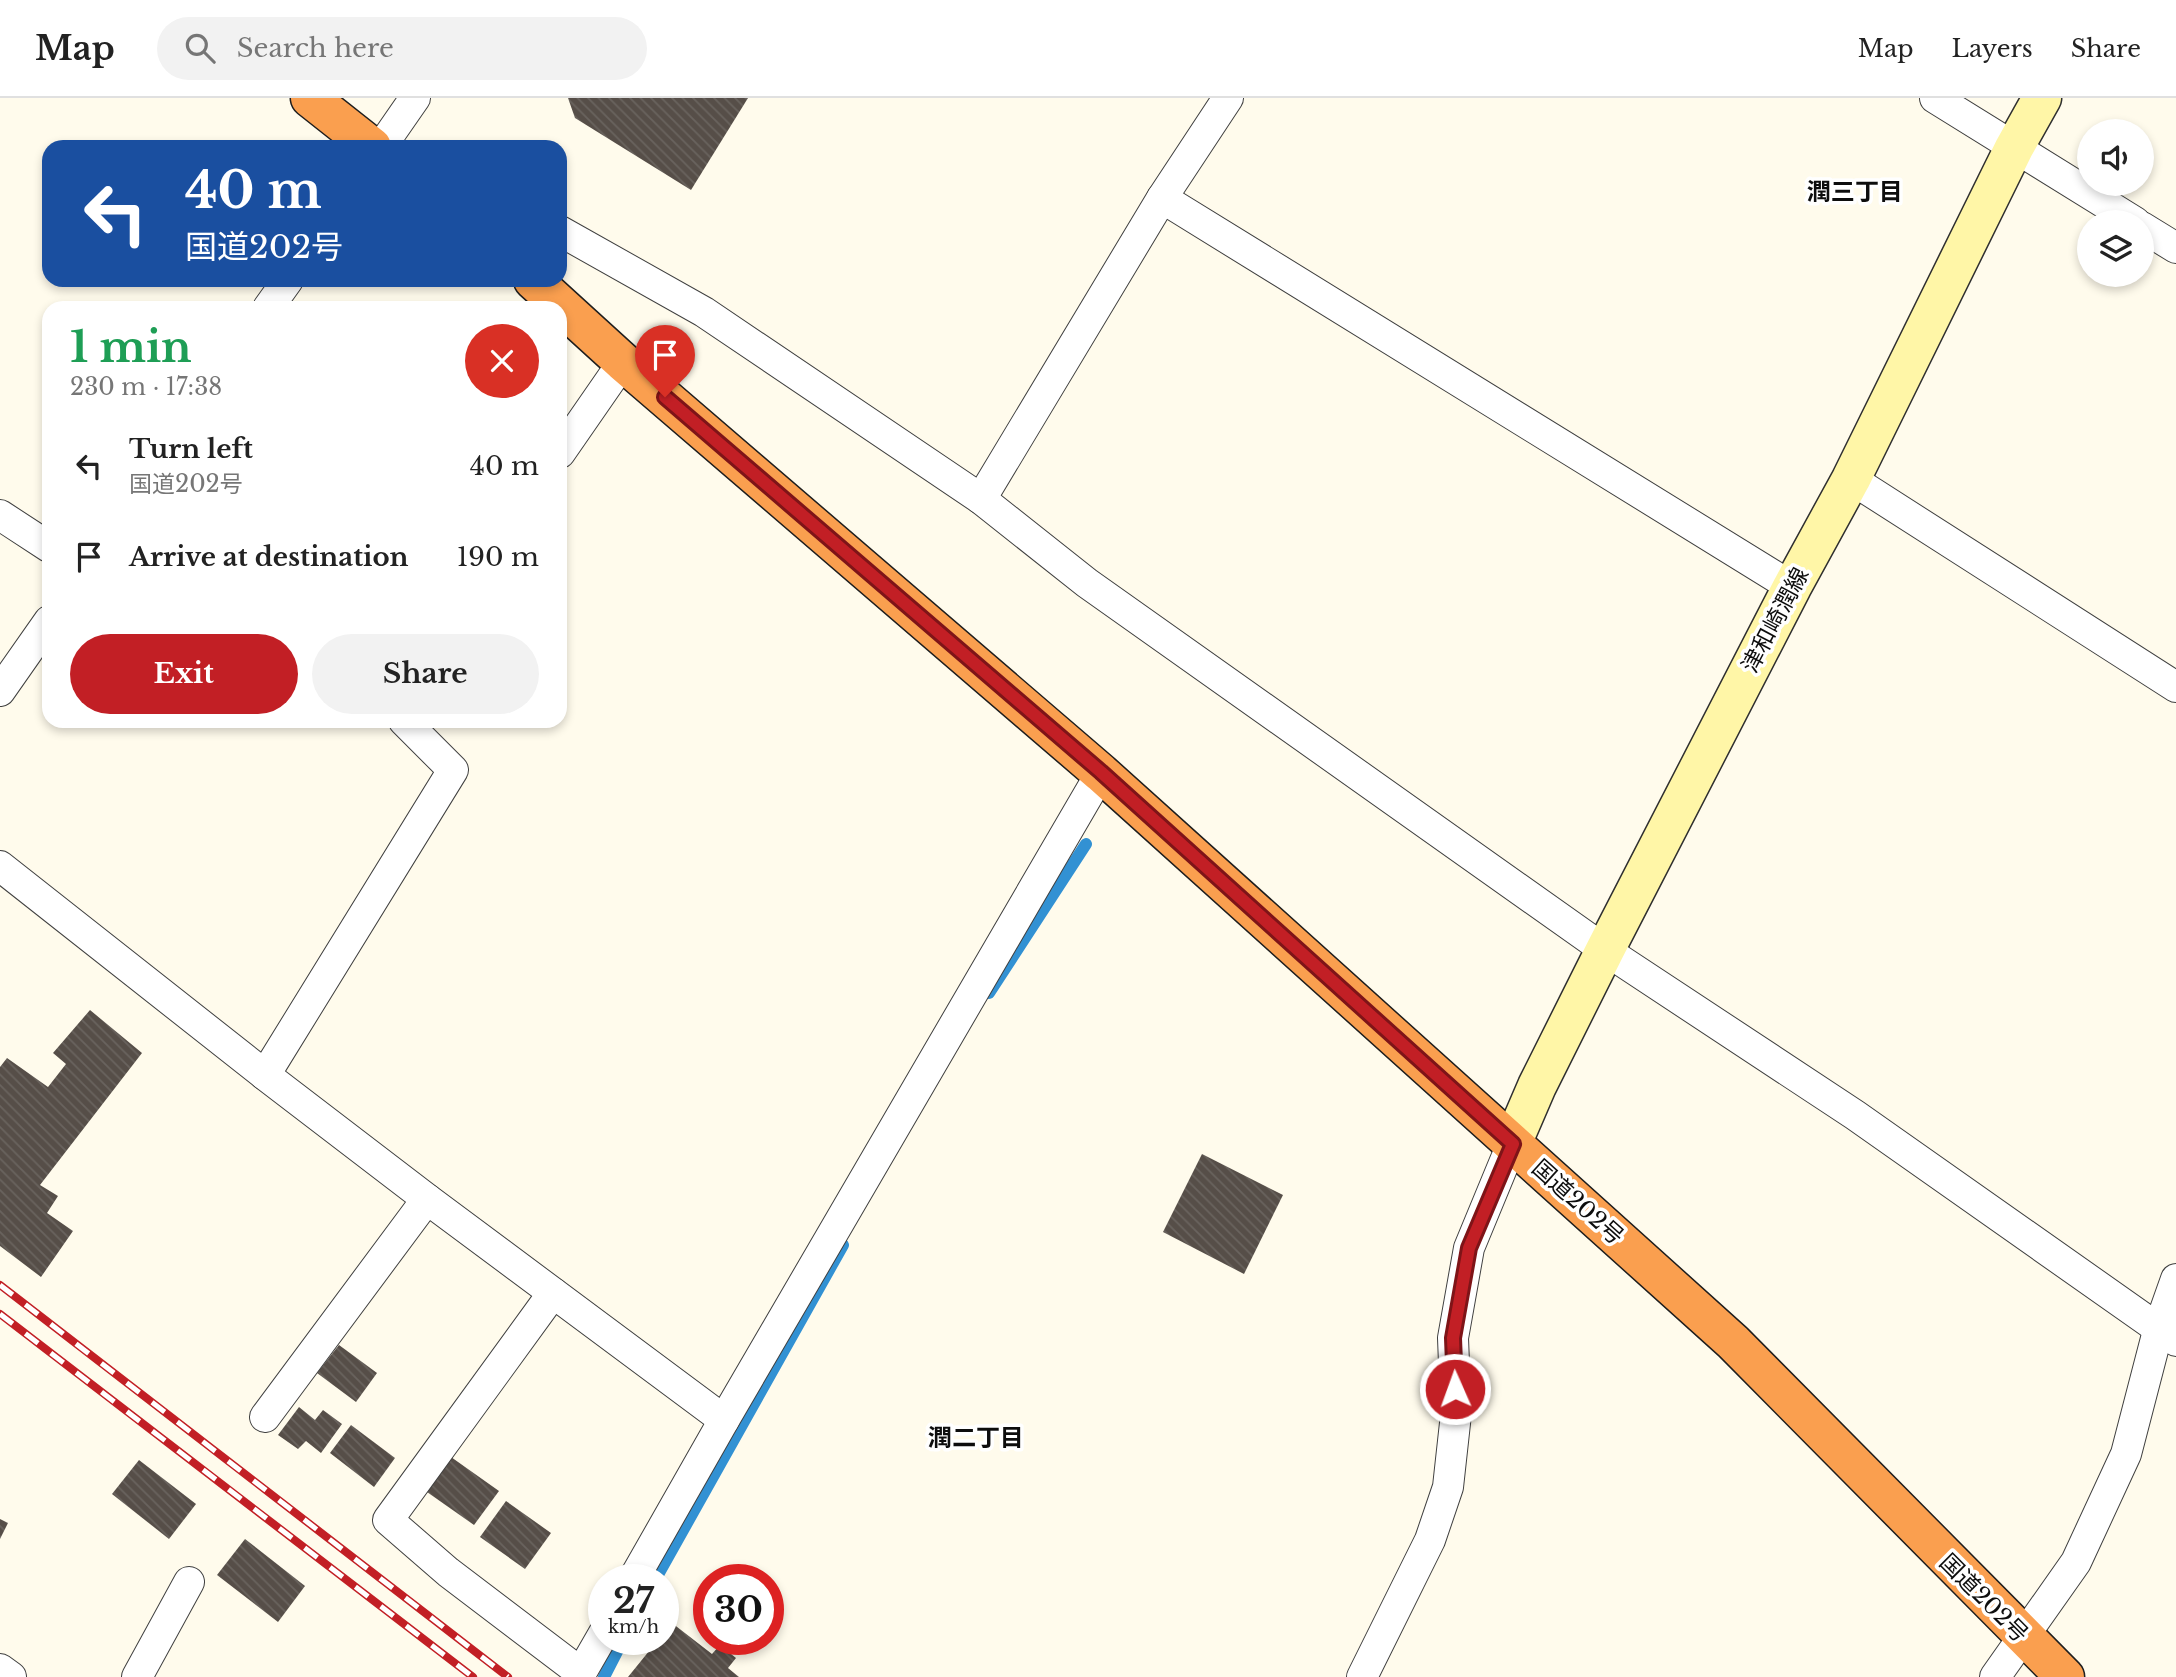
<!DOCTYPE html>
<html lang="en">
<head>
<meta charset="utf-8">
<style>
  body { margin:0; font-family:"Libre Baskerville","Noto Sans JP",serif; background:#f2f2f2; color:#222; height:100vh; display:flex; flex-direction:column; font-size:26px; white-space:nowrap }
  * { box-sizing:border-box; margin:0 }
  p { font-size:23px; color:#767676 }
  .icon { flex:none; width:38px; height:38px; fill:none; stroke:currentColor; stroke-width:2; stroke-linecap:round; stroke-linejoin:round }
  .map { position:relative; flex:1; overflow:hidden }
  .details { position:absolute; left:42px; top:203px; width:525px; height:427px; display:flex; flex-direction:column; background:#fff; border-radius:21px; box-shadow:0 4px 10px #0003 }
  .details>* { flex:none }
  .top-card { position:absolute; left:42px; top:42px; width:525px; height:147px; border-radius:21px; box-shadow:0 4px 10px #0003; background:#1a4fa0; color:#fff; overflow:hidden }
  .buttons { position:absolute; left:2077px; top:21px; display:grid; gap:14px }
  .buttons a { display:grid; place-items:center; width:77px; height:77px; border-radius:50%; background:#fff; box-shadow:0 4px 10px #0003; font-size:35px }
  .speed { position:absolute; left:588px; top:1466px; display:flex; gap:14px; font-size:35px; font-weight:700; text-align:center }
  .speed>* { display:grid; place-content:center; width:91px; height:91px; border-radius:50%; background:#fff; box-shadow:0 4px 10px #0003; line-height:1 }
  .speed small { font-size:18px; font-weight:400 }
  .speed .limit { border:10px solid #d22; background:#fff; color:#111 }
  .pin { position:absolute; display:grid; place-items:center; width:60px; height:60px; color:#fff; margin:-72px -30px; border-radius:50% 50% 50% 0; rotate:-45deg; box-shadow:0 0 7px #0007 }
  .pin .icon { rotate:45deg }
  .me { position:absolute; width:77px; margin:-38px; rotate:358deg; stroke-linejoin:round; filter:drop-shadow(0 0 5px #0008) }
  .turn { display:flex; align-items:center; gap:24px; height:147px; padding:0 28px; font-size:32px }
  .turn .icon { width:91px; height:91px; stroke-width:2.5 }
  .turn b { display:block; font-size:49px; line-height:60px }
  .round { display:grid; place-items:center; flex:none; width:74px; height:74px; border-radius:37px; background:#f2f2f2 }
  .headline { display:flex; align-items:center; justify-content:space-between; height:119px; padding:0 28px }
  h1 { font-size:42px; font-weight:700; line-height:52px; color:#1e9e55 }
  .primary-button { display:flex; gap:14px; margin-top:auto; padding:14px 28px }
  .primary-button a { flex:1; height:80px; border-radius:42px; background:#c21f25; color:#fff; font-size:28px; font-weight:700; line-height:80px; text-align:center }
  .primary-button a+a { background:#f2f2f2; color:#222 }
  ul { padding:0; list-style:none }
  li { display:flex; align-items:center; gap:21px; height:91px; padding:0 28px }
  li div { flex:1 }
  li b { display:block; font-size:26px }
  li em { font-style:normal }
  header { display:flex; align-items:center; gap:42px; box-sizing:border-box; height:98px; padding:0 35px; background:#fff; border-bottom:2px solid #e0e0e0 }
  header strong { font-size:33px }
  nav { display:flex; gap:38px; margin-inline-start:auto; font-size:24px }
  .search { width:490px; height:63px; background:#f2f2f2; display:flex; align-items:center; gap:18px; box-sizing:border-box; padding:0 24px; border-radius:38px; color:#767676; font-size:26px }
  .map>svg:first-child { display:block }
</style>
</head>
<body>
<header>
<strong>Map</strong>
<div class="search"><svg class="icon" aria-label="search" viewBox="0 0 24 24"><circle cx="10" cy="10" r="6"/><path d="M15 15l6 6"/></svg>Search here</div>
<nav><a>Map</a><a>Layers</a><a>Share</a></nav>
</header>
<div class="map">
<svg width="2176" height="1579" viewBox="0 0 2176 1579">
  <defs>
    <pattern id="building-back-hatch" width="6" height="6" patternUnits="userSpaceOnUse" patternTransform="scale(1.75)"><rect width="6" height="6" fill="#564e48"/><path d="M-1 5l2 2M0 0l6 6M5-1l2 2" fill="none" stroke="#69635e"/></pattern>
  </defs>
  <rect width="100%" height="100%" fill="#fffbec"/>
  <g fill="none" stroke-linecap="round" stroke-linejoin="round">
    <g stroke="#3291d3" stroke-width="12">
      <path d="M989 895 1086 746"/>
      <path d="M655 1482 843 1147"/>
      <path d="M604 1579 623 1542"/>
    </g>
  </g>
  <g fill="url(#building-back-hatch)">
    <path d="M568 0H748L691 92 575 20Z"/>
    <path d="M90 912 142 955 40 1087 58 1098 47 1115 73 1133 41 1179 0 1148V969L7 960 48 989 66 966 53 955Z"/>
    <path d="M1202 1056 1283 1097 1244 1176 1163 1134Z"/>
    <path d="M339 1247 377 1275 356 1304 317 1275Z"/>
    <path d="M299 1309 315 1322 323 1312 342 1326 321 1355 306 1343 298 1351 278 1337Z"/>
    <path d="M351 1327 395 1360 374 1389 330 1355Z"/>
    <path d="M451 1359 499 1393 474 1427 427 1394Z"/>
    <path d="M139 1362 196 1406 169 1441 112 1396Z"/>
    <path d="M506 1403 551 1435 525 1471 480 1439Z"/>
    <path d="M0 1421 8 1425 0 1441Z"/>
    <path d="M245 1441 305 1488 278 1524 217 1477Z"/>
    <path d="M672 1525 712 1556 720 1547 736 1560 728 1570 739 1579H628L658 1542H663V1536Z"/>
  </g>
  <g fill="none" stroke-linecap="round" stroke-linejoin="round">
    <g stroke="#404040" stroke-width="32">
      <g id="street">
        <path d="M1935 0 2135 124"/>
        <path d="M381 49 415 0"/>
        <path d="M1162 100 1792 489"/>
        <path d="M2142 129 2176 150"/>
        <path d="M560 133 704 214 981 401 1087 485 1605 852 1855 1017 2176 1243"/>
        <path d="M268 210 288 182"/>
        <path d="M560 355 623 264"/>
        <path d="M1851 381 2176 589"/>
        <path d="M981 401 1162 100 1228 0"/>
        <path d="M0 417 49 449"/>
        <path d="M0 593 49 523"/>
        <path d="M404 623 453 672 265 977 427 1101 724 1322"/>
        <path d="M0 768 265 977"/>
        <path d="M553 1195 388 1422 448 1474 581 1575 604 1535"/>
        <path d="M265 1319 427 1101"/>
        <path d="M633 1482 724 1322 1101 675"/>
        <path d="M0 1571 11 1579"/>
        <path d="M137 1579 189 1484"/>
        <path d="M1362 1579 1430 1442 1448 1389 1456 1316 1453 1240 1469 1150 1512 1046"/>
        <path d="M1995 1579 2076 1464 2126 1356 2159 1229 2176 1181"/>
      </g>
    </g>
    <g stroke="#2f2f2f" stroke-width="41">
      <path id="secondary" d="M1512 1046 1537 988 1605 852 1792 489 1851 381 2014 50 2042 0"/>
    </g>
    <g stroke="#1e1e1e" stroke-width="41">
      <g id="highway">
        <path d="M310 0 372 49"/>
        <path d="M533 182 623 264 1101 675 1733 1244 2065 1579"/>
      </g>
    </g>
    <use href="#street" stroke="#fff" stroke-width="30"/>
    <use href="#secondary" stroke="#fff6a7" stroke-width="38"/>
    <use href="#highway" stroke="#fa9f4f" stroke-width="38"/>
    <g stroke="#c21f25" stroke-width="8">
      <g id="rail">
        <path d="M0 1187 508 1579"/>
        <path d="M0 1216 473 1579"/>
      </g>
    </g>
    <use href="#rail" stroke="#fff" stroke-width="5" stroke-dasharray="16" stroke-linecap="butt"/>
  </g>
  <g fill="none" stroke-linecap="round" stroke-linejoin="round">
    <g stroke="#7e1418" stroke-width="18">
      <path id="route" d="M665 299 1101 674 1513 1046 1469 1150 1453 1240 1455 1291"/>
    </g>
    <use href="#route" stroke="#c21f25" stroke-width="12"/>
  </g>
  <g text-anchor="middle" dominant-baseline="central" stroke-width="7" stroke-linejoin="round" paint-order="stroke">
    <g font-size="23" fill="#0d0d0d" stroke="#fff">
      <text transform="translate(1775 522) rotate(-62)">津和崎潤線</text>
      <text transform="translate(1578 1104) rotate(42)">国道202号</text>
      <text transform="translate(1984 1500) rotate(45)">国道202号</text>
    </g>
    <g font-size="24" font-weight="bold" fill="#0d0d0d" stroke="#fff">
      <text x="1855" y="93">潤三丁目</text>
      <text x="976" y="1339">潤二丁目</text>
    </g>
  </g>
</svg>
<div class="buttons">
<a><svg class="icon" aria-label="sound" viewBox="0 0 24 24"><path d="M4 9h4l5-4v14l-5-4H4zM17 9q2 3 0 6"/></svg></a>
<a><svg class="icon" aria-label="layers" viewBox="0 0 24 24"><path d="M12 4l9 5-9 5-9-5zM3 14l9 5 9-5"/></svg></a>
</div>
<div class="speed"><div>27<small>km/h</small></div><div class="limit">30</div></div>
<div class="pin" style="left:665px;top:299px;background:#d93025"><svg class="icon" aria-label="arrive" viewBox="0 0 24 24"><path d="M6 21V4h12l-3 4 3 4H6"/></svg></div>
<svg class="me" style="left:1455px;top:1291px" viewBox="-20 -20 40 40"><circle r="17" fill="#c21f25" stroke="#fff" stroke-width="3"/><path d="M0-11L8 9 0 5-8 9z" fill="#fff"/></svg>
<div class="top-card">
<div class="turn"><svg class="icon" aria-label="left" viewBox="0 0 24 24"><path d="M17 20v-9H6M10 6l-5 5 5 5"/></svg><div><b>40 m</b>国道202号</div></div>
</div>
<section class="details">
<div class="headline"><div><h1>1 min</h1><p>230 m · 17:38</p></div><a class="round" style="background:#d93025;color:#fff"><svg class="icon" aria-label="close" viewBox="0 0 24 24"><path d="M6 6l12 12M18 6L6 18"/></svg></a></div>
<ul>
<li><svg class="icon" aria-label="left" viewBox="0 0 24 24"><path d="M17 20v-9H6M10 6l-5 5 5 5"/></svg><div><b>Turn left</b><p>国道202号</p></div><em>40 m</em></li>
<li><svg class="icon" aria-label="arrive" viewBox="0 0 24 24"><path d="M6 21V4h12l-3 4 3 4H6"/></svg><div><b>Arrive at destination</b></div><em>190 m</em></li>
</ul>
<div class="primary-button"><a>Exit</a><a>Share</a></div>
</section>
</div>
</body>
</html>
